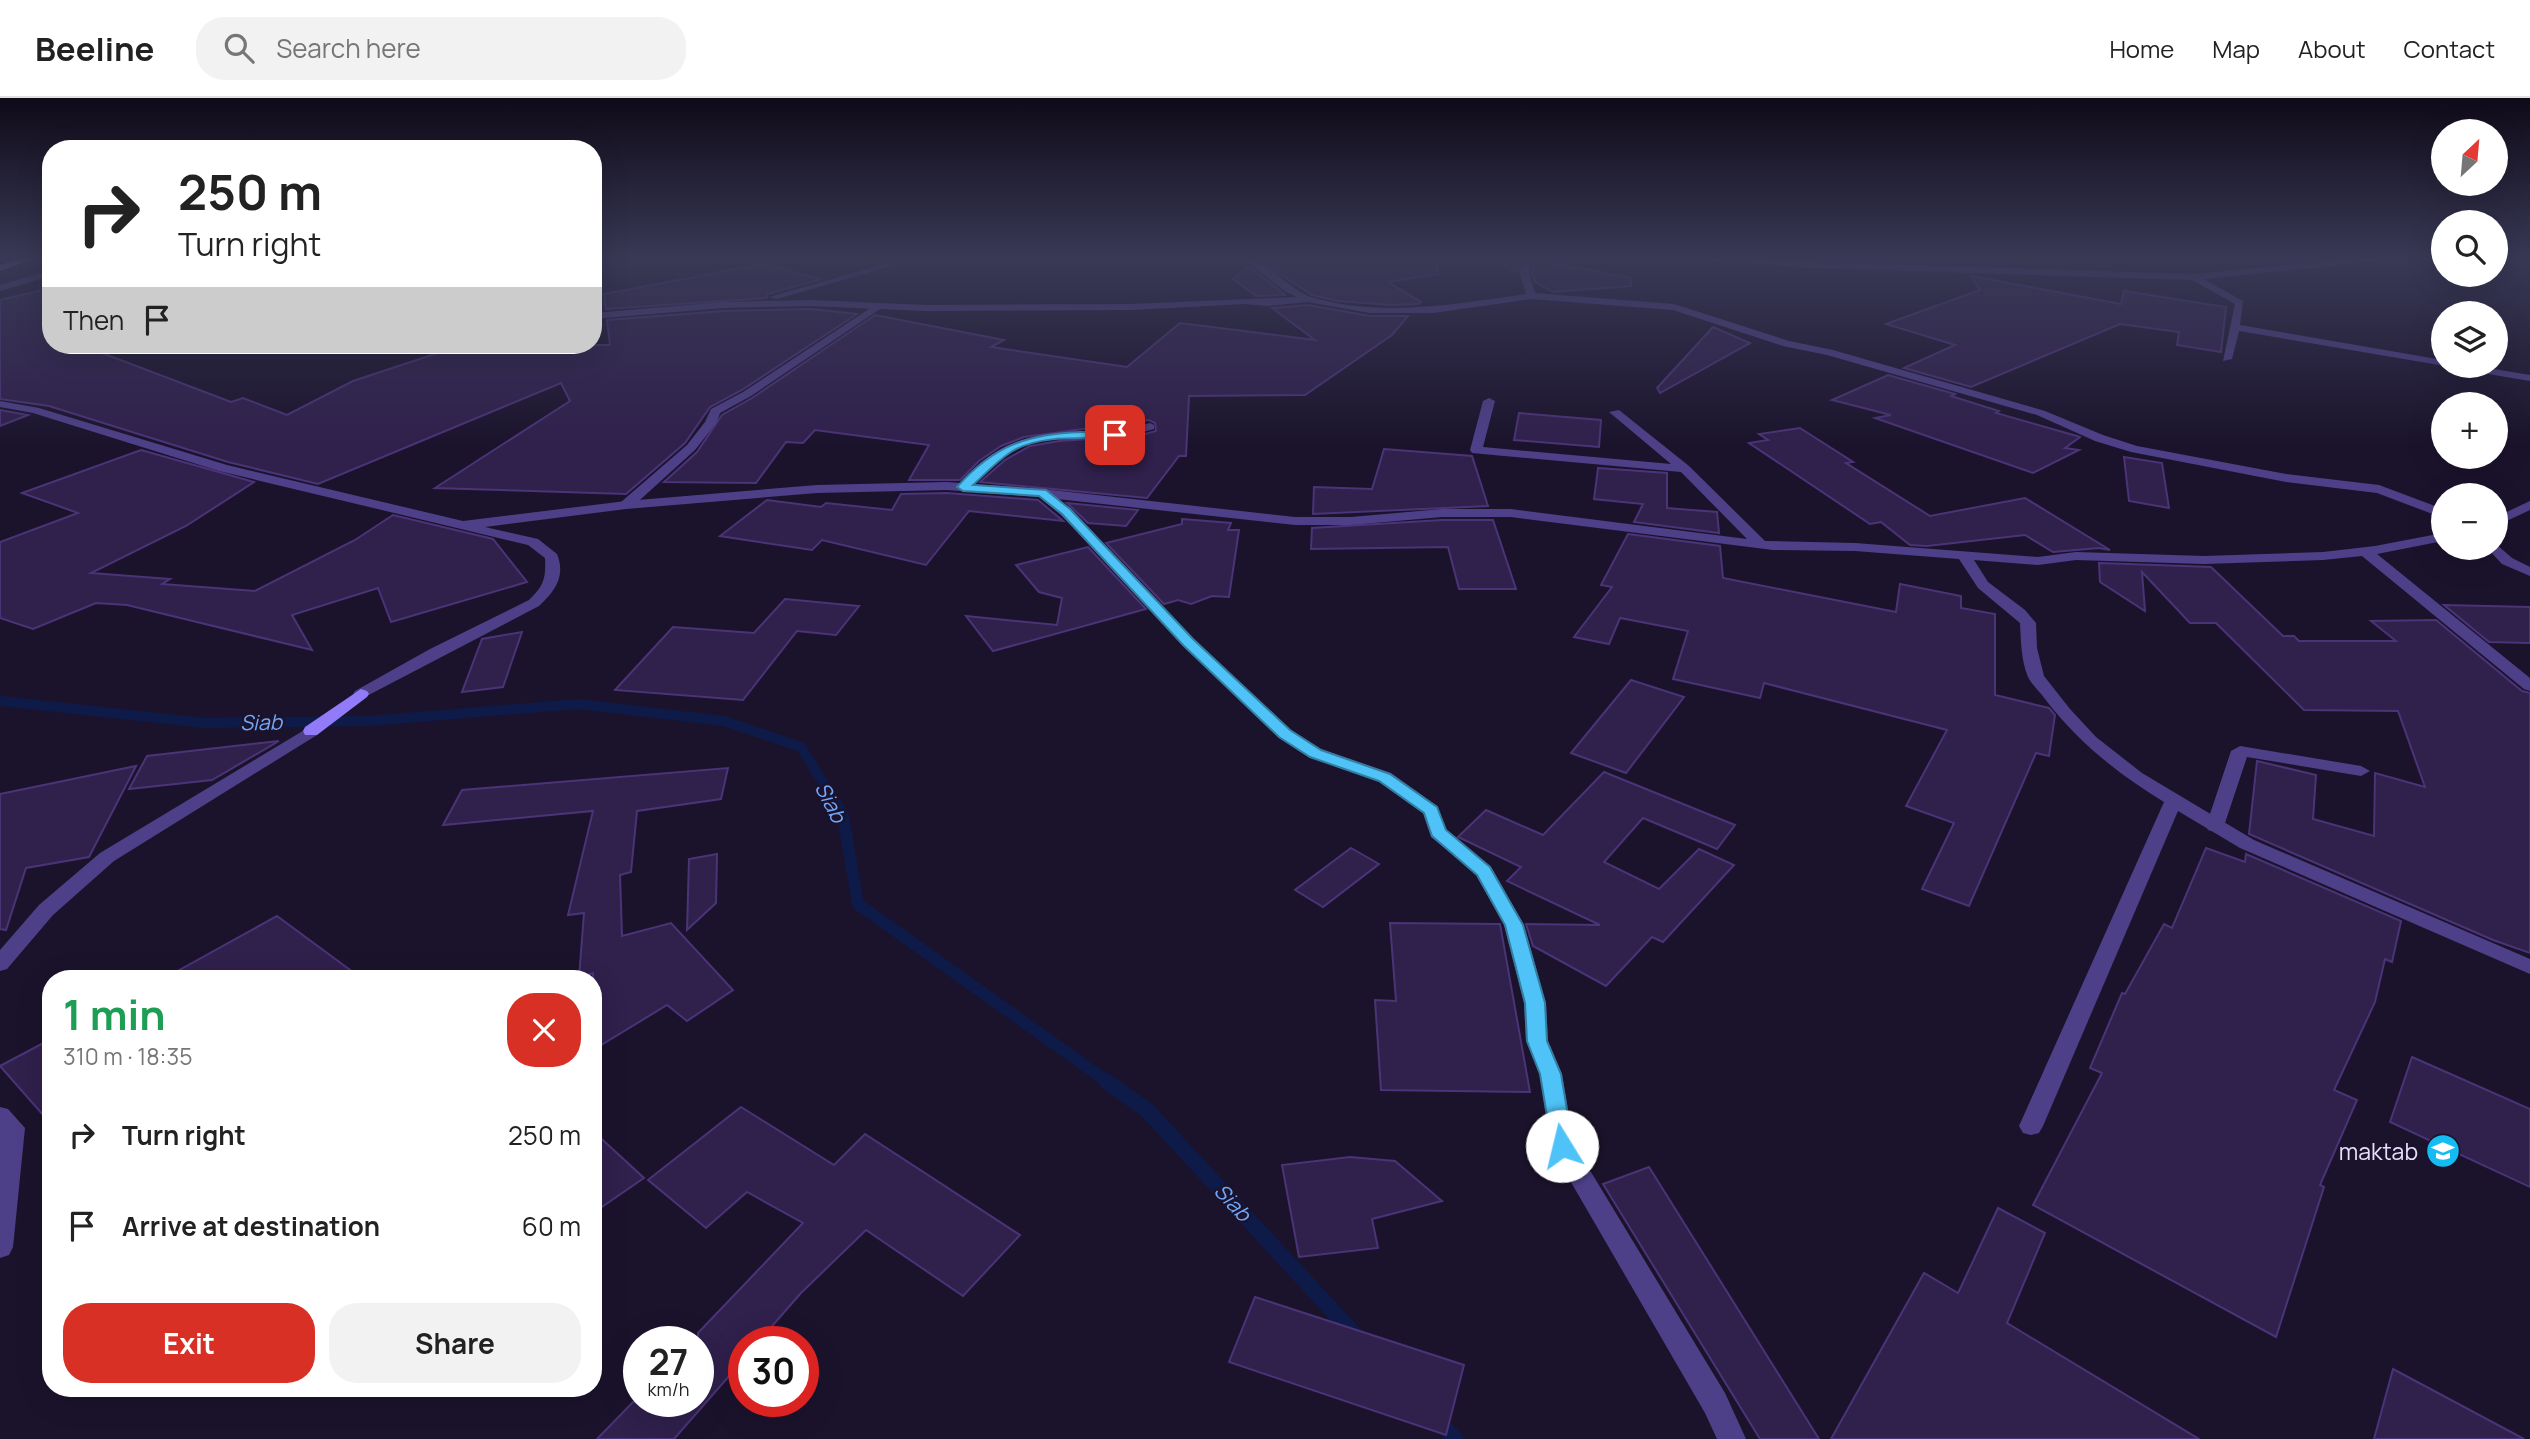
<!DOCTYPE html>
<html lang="en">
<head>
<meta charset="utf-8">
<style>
  body { margin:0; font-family:Manrope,sans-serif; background:#f2f2f2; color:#222; height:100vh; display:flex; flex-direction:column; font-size:26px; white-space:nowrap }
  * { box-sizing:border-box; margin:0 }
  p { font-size:23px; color:#767676 }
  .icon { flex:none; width:38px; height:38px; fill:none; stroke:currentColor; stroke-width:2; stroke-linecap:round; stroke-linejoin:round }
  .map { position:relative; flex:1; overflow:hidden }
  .side { position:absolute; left:42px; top:872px; width:560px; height:427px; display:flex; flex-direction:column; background:#fff; border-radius:28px; box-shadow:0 7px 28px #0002 }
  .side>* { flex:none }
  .banner { position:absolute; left:42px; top:42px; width:560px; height:214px; border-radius:28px; box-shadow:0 7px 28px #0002; background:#fff; color:#222; overflow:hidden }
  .needle { width:46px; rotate:26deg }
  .tools { position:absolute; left:2431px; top:21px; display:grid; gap:14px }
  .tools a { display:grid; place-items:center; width:77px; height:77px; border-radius:50%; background:#fff; box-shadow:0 7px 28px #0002; font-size:35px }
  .speed { position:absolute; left:623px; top:1228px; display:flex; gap:14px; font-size:35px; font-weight:700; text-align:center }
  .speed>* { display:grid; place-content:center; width:91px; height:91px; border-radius:50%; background:#fff; box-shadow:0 7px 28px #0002; line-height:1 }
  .speed small { font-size:18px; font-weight:400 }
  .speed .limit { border:10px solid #d22; background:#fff; color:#111 }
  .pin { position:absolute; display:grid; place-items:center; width:60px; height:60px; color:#fff; margin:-30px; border-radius:14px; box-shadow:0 4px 10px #0006 }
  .me { position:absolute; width:77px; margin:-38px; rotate:351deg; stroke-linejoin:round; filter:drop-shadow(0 0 5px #0008) }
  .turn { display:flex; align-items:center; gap:24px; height:147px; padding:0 21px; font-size:32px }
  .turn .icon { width:91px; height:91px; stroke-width:2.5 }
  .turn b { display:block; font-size:49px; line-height:60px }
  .then { display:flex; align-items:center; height:66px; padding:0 21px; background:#0003; gap:14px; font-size:26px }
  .round { display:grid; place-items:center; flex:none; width:74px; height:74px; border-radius:28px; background:#f2f2f2 }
  .headline { display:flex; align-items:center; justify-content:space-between; height:119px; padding:0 21px }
  h1 { font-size:42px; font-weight:700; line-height:52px; color:#1e9e55 }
  .primary-button { display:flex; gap:14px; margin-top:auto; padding:14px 21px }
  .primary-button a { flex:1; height:80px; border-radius:28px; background:#d93025; color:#fff; font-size:28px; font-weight:700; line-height:80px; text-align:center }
  .primary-button a+a { background:#f2f2f2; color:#222 }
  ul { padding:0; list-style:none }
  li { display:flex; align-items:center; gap:21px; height:91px; padding:0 21px }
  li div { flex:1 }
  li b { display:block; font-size:26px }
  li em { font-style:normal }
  header { display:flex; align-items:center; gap:42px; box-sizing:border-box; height:98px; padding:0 35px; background:#fff; border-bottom:2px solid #e0e0e0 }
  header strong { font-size:33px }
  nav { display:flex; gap:38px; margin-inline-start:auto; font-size:24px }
  .search { width:490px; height:63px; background:#f2f2f2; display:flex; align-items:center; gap:18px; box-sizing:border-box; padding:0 24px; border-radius:28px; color:#767676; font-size:26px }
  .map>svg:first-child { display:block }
</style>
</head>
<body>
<header>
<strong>Beeline</strong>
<div class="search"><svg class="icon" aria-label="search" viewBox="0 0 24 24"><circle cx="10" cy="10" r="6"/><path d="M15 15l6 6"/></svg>Search here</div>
<nav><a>Home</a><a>Map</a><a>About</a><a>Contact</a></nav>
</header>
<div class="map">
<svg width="2530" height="1341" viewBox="0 0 2530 1341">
  <rect width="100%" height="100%" fill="#1b132c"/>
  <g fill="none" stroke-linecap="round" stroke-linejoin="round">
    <path stroke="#0e1b49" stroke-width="10" d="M0 603 205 625 368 623 578 606 724 623 801 649 833 701"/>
    <path stroke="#0e1b49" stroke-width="12" d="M832 700 843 717 858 806 1108 984"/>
    <g stroke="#0e1b49" stroke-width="16">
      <path d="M1106 983 1147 1012 1356 1238"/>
      <path d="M1438 1323 1455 1341"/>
    </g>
  </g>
  <g fill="#2f204c" stroke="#4b3377" stroke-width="2">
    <path d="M1437 160 1438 176 1388 184 1421 204 1418 206 1391 207 1338 203 1312 197 1257 161Z"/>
    <path d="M1491 160H1522L1516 174Z"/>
    <path d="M1535 162 1631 180V188L1553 194 1535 184 1532 173Z"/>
    <path d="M763 166 821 181 768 196 766 200 606 211 604 196Z"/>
    <path d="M1248 168 1284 196 1286 197 1256 198 1233 181Z"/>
    <path d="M1971 178 2121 206 2124 193 2226 209 2221 254 2177 247 2179 234 2120 226 1971 289 1904 270 1955 247 1886 226 1980 192Z"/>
    <path d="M51 190V247H81L231 304 243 300 287 317 353 283 462 247H610L607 222 723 213 811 211 857 216 742 292 710 309 685 345 626 396 435 390 570 303 561 285 318 386 228 364 49 308 0 301V202Z"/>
    <path d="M1308 207 1370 218H1408L1392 237 1305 297 1189 298 1186 358H1179L1147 400 980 384 1005 362 1030 348 1059 343 1138 338 1156 333 1155 325 1149 322 1024 339 1001 348 979 363 960 382H909L929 347 815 332 803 345 786 344 756 385 664 384 697 354 722 317 752 300 875 217 1004 242 991 249 1127 269 1180 225 1315 242 1272 210Z"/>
    <path d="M1713 229 1750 245 1660 295 1657 290Z"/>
    <path d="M1888 277 1955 296 1951 298 1999 313 1996 315 2077 338 2080 339 2065 350 2079 352 2033 375 1875 320 1891 317 1832 302Z"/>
    <path d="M0 312 28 317 0 328Z"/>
    <path d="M1519 315 1601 322 1599 349 1514 342Z"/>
    <path d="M1800 330 1853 364 1846 365 1930 418 2025 400 2110 452 2099 450 2053 454 2025 437 1927 448 1910 447 1881 424 1870 426 1749 345 1768 342 1759 336Z"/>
    <path d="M1384 351 1472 358 1488 408 1313 416 1314 389 1372 391Z"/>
    <path d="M141 352 254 384 186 428 91 475 170 481 162 486 255 493 355 442 393 417 493 441 527 484 391 524 378 490 292 517 312 552 127 507 96 505 33 531 0 520V444L78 415 22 395Z"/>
    <path d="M2124 359 2162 365 2169 410 2129 403Z"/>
    <path d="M1598 370 1667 375V410L1717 414 1719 435 1634 424 1643 406 1594 401Z"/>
    <path d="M947 395 1038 402 1063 423 969 413 926 467 822 442 812 452 720 438 767 402 821 409 826 405 892 412 901 396Z"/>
    <path d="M1067 405 1138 412 1126 428 1088 425Z"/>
    <path d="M1182 421 1231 425 1228 432H1239L1229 499 1212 498 1191 506 1178 502 1164 506 1106 445 1182 426Z"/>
    <path d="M1442 422H1493L1516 491H1459L1448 449 1311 451 1312 430Z"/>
    <path d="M1628 436 1720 448 1723 480 1896 514 1900 486 1961 498V510L1995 516V597L2049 610 2055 617 2049 658 2036 655 1969 808 1922 791 1954 725 1906 708 1947 632 1764 585 1760 600 1673 581 1688 533 1620 520 1609 546 1574 539 1612 489 1601 487Z"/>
    <path d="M1088 449 1146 511 993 553 966 518 1057 527 1062 500 1039 494 1016 467Z"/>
    <path d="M2099 465 2211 469 2283 538H2294L2299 543H2396L2371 523 2436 522 2522 593 2530 595V855L2493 842 2249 736 2257 663 2316 677 2313 721 2374 738 2375 675 2425 689 2398 613 2304 612 2216 525H2190L2142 474 2145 513 2100 484Z"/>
    <path d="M785 501 859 508 836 537 797 533 743 602 615 592 673 529 754 535Z"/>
    <path d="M2444 507 2530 509V545L2489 544Z"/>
    <path d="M522 534 503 589 462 594 482 541Z"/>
    <path d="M1631 582 1684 599 1626 675 1571 655Z"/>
    <path d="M279 643 212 682 129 691 147 658Z"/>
    <path d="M136 668 89 759 26 770 6 832 0 831V696Z"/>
    <path d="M728 670 721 701 637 713 631 774 620 777 622 838 671 825 733 892 687 923 667 907 593 952V875L579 880 584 815 568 817 593 713 443 727 462 692Z"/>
    <path d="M1604 674 1735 727 1717 751 1643 720 1604 764 1659 791 1699 751 1734 767 1663 844 1652 839 1606 888 1533 848 1526 826 1600 827 1507 783 1521 769 1458 739 1486 712 1543 737Z"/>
    <path d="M1351 750 1379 766 1323 809 1295 792Z"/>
    <path d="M2206 750 2245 764 2246 756 2401 823 2392 864 2385 861 2375 904 2334 992 2357 1002 2320 1087 2324 1089 2276 1239 2033 1107 2102 975 2090 970 2122 895 2125 896 2164 826 2172 830Z"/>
    <path d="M717 756 716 805 687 832 689 761Z"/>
    <path d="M277 818 361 880H165Z"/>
    <path d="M1390 825 1500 826 1530 994 1381 992 1375 902 1396 903Z"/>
    <path d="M51 941V1026L0 968Z"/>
    <path d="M2412 959 2530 1011V1089L2390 1024Z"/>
    <path d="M741 1009 834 1067 865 1036 1020 1137 963 1198 866 1132 801 1195 758 1244H744V1261L674 1341H597L633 1304H698V1235L803 1125 747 1094 706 1130 648 1082Z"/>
    <path d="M593 1033 644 1080 593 1115Z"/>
    <path d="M1350 1059 1395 1063 1442 1103 1372 1121 1378 1150 1299 1159 1282 1067Z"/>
    <path d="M1649 1069 1819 1341H1760L1603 1086Z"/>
    <path d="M1998 1110 2045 1135 2007 1225 2199 1341H1831L1924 1175 1958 1195Z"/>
    <path d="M1255 1199 1464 1267 1446 1337 1229 1264Z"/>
    <path d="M2393 1271 2524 1341H2374Z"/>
  </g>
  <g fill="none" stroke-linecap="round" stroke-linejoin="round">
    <g fill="#4e4088" fill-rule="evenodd">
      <path d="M1704 160 2194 176 2359 160H2385L2381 163 2204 181 2243 203 2240 227 2443 262 2445 268 2239 233 2232 261 2223 263 2235 206 2192 182 1813 170 1708 163Z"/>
      <path d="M878 205 886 207 751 298 720 315 717 324 695 352 631 410H621V404L687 347 705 324 711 311 743 294Z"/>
      <path d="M2453 268H2476L2530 277V283L2458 271Z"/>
      <path d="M1150 325 1154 327V331C1111 345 1067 333 1029 346 1004 354 986 375 968 392L957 389C1021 313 1069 347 1150 325Z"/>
      <path d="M2240 648 2361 668 2370 673 2361 678 2247 659 2224 728 2215 734 2208 732 2206 728 2231 653Z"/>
    </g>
    <g fill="#4e4088" fill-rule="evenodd">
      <path d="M906 160H919L777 201 769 199Z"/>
      <path d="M1242 160C1267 160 1287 191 1311 199 1381 220 1455 206 1526 196L1519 173 1525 160H1533L1529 173 1535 195 1674 206 1789 243 1833 252 2045 313 2103 337 2137 348 2286 376 2379 387 2443 411V420L2377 395 2286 384 2131 354 2095 343 2037 317 1827 257 1783 248 1673 212 1531 201 1433 215H1370L1308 204 1268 208 1244 206 1132 212 927 213 811 208 723 210 593 221V215L723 204 811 202 927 207 1132 206 1297 199 1286 194Z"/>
      <path d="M51 172V178L0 193V187Z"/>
      <path d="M1489 300 1495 303 1483 349 1671 366 1609 314 1619 312 1689 368 1765 443 1855 445 2038 459 2076 454 2204 458 2323 454 2375 448 2443 435V443L2377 456 2530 580V593L2524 591 2362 458 2323 462 2204 466 2076 462 2038 467 1974 462 1988 484 2025 512 2036 525 2037 550 2044 578 2070 611 2096 639 2142 675 2254 742 2530 861V876L2240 750 2178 713 2043 1028 2039 1035 2031 1037 2023 1035 2019 1028 2164 704C2118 676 2078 644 2045 601 2040 594 2032 587 2028 579 2021 563 2021 543 2020 525L1978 490 1959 461 1855 453 1773 452 1511 419H1442L1351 427H1295L1057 401 1071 411 1193 541 1291 632 1321 651 1391 675 1437 708 1446 732 1491 769 1524 827 1546 905 1548 943 1562 976 1574 1046 1725 1295 1746 1341H1717L1705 1315 1550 1048 1540 976 1526 943 1524 905 1504 827 1477 777 1431 739 1423 715 1379 683 1309 659 1279 640 1183 547 1061 417 1039 399 947 392 817 395 626 411 485 429 538 441 557 456C566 478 555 493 539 508L361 601 355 599 353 596 355 593 430 551 529 502C544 488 546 480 545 460L528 447 219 373 33 315 0 309V303L39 310 227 367 463 423 626 403 817 387 947 384 1042 391 1295 419H1351L1442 411H1511L1747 441 1681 374 1472 355 1470 352 1483 303Z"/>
      <path d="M2530 403V412L2496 428V419Z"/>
      <path d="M2496 446 2512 460 2530 469V478L2502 466 2487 450H2496Z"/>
      <path d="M311 628 319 633 317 637 114 763 53 817 7 871 0 873V852L39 807 100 755Z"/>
      <path d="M0 1009 8 1011 25 1030 13 1149 9 1157 0 1160Z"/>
    </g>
    <path fill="#917bf9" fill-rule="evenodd" d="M361 591 367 593 369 596 367 599 317 637H305L303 633 305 629Z"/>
    <path fill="#d96cf8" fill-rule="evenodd" d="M23 160H35L0 173V167Z"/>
  </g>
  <linearGradient id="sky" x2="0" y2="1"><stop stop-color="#0f0a18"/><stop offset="0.46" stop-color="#393956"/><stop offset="1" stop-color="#393956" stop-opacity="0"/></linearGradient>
  <rect width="2530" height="347" fill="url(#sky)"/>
  <path fill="#4fc3f7" stroke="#337fa1" stroke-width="2" d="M1119 334V339L1115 340C1083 341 1039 336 1011 354 997 363 985 376 973 387L1046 392 1070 411 1193 541 1290 632 1321 652 1390 676 1437 709 1446 732 1490 769 1523 827 1545 905 1547 943 1561 976 1573 1048 1570 1055 1562 1057 1555 1055 1552 1048 1540 976 1527 943 1525 905 1505 827 1477 777 1432 738 1424 715 1379 683 1310 659 1279 639 1183 547 1062 416 1039 398 963 393 957 389C993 348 1027 336 1081 334 1093 334 1107 332 1119 334Z"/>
  <defs>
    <g id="school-disc" transform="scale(1.75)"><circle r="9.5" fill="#15bcf4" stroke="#1b132c"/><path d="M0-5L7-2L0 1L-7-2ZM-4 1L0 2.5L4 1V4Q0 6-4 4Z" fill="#fff"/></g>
  </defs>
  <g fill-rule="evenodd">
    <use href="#school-disc" x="2443" y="1053"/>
  </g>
  <g text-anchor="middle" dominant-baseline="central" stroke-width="5" stroke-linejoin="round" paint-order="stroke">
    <g font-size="21" font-style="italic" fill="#72a6f8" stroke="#1b132c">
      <text transform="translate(261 624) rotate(-1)">Siab</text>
      <text transform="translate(831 704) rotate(63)">Siab</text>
      <text transform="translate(1233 1104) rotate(47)">Siab</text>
    </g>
    <g font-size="23" fill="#e7dffd" stroke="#1b132c" text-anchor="end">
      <text x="2418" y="1053">maktab</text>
    </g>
  </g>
</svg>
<div class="tools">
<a><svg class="needle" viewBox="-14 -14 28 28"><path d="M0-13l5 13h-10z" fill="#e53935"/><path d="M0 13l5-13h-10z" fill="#767676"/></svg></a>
<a><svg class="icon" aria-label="search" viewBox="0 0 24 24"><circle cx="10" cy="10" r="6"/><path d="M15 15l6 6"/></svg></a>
<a><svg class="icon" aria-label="layers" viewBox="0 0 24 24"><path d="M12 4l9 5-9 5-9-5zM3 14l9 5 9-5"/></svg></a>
<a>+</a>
<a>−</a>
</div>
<div class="speed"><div>27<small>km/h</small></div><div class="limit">30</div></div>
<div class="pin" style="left:1115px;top:337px;background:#d93025"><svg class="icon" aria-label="arrive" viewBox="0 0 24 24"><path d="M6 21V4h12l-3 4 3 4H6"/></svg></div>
<svg class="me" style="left:1562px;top:1048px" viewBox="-20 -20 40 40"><circle r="19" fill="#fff"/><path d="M0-13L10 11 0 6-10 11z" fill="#4fc3f7"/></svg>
<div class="banner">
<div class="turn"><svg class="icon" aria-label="right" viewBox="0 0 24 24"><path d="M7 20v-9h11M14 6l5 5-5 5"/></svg><div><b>250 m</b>Turn right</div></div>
<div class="then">Then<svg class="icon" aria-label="arrive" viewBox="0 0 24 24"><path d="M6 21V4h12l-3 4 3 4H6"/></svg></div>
</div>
<section class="side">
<div class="headline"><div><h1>1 min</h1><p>310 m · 18:35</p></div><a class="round" style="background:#d93025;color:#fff"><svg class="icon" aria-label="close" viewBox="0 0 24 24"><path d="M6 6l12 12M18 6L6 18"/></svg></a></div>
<ul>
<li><svg class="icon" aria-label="right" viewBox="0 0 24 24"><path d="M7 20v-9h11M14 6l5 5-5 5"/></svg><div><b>Turn right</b></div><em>250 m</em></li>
<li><svg class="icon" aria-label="arrive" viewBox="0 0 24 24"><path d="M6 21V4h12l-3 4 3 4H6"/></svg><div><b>Arrive at destination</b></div><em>60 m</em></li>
</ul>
<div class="primary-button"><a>Exit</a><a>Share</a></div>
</section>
</div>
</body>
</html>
